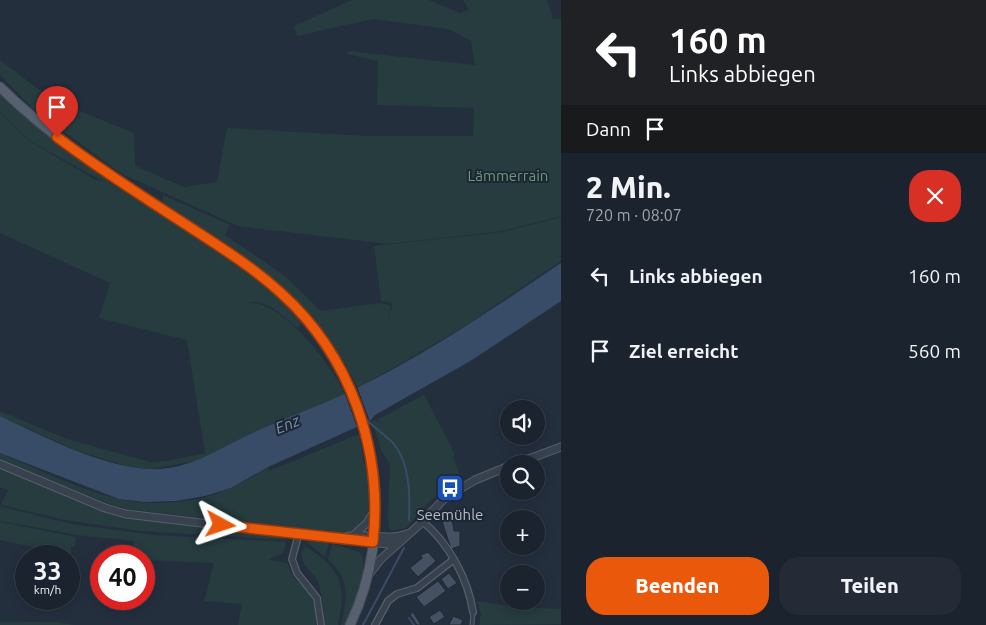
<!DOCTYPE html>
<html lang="de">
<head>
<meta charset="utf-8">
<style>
  body { margin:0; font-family:Ubuntu,sans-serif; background:#242b36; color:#f1f3f6; height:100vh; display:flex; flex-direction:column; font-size:19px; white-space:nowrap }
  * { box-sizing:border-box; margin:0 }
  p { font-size:16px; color:#a0a4aa }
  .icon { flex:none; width:28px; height:28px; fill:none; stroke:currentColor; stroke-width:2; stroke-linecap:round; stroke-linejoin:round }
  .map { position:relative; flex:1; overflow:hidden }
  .side { display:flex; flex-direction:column; background:#1b232e; width:425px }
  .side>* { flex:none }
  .hud { background:#202124; color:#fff; overflow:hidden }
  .fabs { position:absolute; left:500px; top:400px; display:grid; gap:10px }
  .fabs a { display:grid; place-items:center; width:45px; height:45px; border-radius:50%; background:#1b232e; box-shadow:0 2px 12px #0003,0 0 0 1px #39404a; font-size:25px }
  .speed { position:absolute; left:15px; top:545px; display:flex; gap:10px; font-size:25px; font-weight:700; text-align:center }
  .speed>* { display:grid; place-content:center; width:65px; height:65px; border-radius:50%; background:#1b232e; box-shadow:0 2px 12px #0003,0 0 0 1px #39404a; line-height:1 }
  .speed small { font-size:12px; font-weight:400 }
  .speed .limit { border:8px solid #d22; background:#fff; color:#111 }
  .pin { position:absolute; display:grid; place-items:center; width:42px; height:42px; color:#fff; margin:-51px -21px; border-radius:50% 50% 50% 0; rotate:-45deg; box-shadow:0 0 5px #0007 }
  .pin .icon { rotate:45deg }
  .me { position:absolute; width:55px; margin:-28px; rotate:95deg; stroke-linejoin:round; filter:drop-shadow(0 0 4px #0008) }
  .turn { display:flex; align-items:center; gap:18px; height:105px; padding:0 25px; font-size:22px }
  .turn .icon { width:65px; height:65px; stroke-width:2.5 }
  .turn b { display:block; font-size:35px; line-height:42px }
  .then { display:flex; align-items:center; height:48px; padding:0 25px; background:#0003; gap:10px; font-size:19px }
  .round { display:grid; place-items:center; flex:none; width:52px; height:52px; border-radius:20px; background:#242b36 }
  .overview { display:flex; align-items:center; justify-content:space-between; height:85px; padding:0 25px }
  h1 { font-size:30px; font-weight:800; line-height:38px }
  .cta { display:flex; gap:10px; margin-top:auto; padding:10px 25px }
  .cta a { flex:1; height:58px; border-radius:20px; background:#ea580c; color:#fff; font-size:20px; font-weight:800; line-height:58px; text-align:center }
  .cta a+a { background:#242b36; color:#f1f3f6 }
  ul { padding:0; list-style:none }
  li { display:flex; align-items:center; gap:15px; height:75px; padding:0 25px }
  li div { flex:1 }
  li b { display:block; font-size:19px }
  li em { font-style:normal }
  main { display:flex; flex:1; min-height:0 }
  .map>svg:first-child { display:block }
</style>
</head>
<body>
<main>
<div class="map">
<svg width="561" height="625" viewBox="0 0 561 625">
  <rect width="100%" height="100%" fill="#242f3e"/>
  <g fill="#263c3f">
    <path d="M352 0H429L460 13 469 10 463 0H547L553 19H561V216L502 231 388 244 238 226 122 174 32 108 0 75V60L54 101 134 133 135 166 184 187 217 182 227 128 365 136H473L474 108 377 105 378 61 347 54 348 51 475 65 471 41 449 29 373 19 297 36 294 26Z"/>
    <path d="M0 93 56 143 114 182 113 184C179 226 247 264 302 320L298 328C284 317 265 297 247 303 282 299 332 366 345 394L244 437 223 450 201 460 150 469 127 466 78 451 0 416V411L67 439 150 462 167 461 205 453 187 340 99 318 110 283 0 233V112L29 141 96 180 104 182 30 141 0 111Z"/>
    <path d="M163 195 230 225 225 235 285 276 321 311 380 303 391 305 388 321 393 303 381 301 374 246 503 232 561 217V261L462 328 358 388C341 353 312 313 282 288 246 257 203 231 163 205Z"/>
    <path d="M424 395 455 454 453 456 460 476 459 479 431 500 406 528 392 531 389 527 388 517 390 464 381 450 372 421 377 420 380 425 378 419Z"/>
    <path d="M359 434 364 464H368C370 493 378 530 338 534L127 509 107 503 0 460V453C38 469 78 489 118 499 153 507 199 503 231 488 244 482 256 474 268 467L269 471Z"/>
    <path d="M0 469 102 510 126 517 278 536 287 540 140 531 65 520 1 505 8 490 0 487Z"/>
    <path d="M0 506 71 524 155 535 286 542 283 553 268 560 288 563C291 581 302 583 311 594 318 602 316 615 316 625H238L242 604 204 601 214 563 144 560V556H131L134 541 77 535 0 521Z"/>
    <path d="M0 522 76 537 75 547 71 546V555L0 540Z"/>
    <path d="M312 540 329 543 326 555 324 556 307 542Z"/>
    <path d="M332 544 360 552C371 572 353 605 345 625H341C347 601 351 577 328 560Z"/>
    <path d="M305 546C341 569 347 584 338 625H324C324 614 322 595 319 585 315 570 294 564 305 546Z"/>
    <path d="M477 601 514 607 561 609V624L479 625 481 614Z"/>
    <path d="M0 622H55L75 625H0Z"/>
  </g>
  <path fill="#394c67" d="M561 263V301L472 360 375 415 370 421 268 467 231 488 205 496 176 501 145 502 119 499 0 453V416C45 437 99 466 149 469 185 471 214 452 244 437 284 418 326 404 365 384 434 349 497 306 561 263Z"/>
  <path fill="#242f3e" d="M357 386 371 424 358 430 344 392Z"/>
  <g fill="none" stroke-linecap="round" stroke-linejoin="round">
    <g stroke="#394c67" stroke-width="2">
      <path d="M367 420C375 429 386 435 394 444 410 464 410 496 409 520"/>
      <path d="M409 618 414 625"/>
      <path d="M363 625 404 548"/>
    </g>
  </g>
  <g fill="#455162" stroke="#1f2835">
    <path d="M445 511 448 516 441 520 438 516Z"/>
    <path d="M452 519 454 531H460V546L451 549 442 521Z"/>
    <path d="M428 552 436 561 418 577 410 568 422 558 421 555Z"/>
    <path d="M449 573 457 583 448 589 441 579Z"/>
    <path d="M438 581 446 591 424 607 416 597Z"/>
    <path d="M440 610 445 617 434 624 429 617Z"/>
    <path d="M413 612 421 625H417L410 615Z"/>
    <path d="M453 616 463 620 461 625H449Z"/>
  </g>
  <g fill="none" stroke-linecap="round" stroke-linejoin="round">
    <g stroke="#565f6c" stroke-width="5">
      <path id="service" d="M472 625 473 613"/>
    </g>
    <g stroke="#565f6c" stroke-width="8">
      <g id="minor">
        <path d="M422 521C449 543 468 579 473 612"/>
        <path d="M299 533 292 559 297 573 317 598 321 625"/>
        <path d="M375 625 388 601 397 594 417 588 453 560"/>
      </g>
    </g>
    <g stroke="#565f6c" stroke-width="9">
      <g id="tertiary">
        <path d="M0 464 105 508 126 514 344 540 389 544 400 542"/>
        <path d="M515 464 561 447"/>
        <path d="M355 534 367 523 375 510"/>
        <path d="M341 538C363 531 387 542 407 534"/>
        <path d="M369 574 382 558 418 526 445 498 475 480 509 466"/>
      </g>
    </g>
    <g stroke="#414a57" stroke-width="11">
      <path id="primary" d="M0 87C59 146 132 188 201 234 229 253 259 271 283 295 332 342 364 403 373 470 380 522 373 577 350 625"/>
    </g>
    <use href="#service" stroke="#38414e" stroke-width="3"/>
    <use href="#minor" stroke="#38414e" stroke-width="5.5"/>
    <use href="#tertiary" stroke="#38414e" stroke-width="7"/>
    <use href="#primary" stroke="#56606e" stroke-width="9"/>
  </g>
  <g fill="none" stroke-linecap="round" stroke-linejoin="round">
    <g stroke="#983908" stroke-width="12">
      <path id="route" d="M57 137C104 173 155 204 205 237 231 254 257 271 281 293 351 356 383 450 373 542L221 525"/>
    </g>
    <use href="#route" stroke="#ea580c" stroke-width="9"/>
  </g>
  <defs>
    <g id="bus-square" transform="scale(1.4375)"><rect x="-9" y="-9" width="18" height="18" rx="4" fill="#1a4fb4" stroke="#1d2633"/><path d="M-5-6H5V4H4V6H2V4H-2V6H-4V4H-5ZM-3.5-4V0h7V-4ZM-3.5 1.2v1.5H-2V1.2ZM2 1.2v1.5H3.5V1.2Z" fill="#fff"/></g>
  </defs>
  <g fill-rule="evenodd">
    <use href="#bus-square" x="450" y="488"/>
  </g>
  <g text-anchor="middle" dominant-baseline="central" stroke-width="4" stroke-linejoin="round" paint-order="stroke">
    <g font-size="15" fill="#6b9a76" stroke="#1d2633">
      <text x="508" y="175">Lämmerrain</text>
    </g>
    <g font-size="15" fill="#b4bcc9" stroke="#1d2633">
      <text x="450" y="514">Seemühle</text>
    </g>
    <g font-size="16" font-style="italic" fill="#7c92b1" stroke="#1d2633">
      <text transform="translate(287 424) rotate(-23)">Enz</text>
    </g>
  </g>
</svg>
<div class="fabs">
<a><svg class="icon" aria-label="sound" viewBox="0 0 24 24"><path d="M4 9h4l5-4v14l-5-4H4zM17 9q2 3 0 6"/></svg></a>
<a><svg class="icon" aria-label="search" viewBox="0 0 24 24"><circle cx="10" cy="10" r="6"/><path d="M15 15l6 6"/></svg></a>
<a>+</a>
<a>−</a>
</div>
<div class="speed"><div>33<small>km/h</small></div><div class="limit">40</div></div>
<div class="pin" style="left:57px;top:137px;background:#d93025"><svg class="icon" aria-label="arrive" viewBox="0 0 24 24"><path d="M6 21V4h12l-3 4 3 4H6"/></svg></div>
<svg class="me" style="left:221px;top:525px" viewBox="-20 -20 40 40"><path d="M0-17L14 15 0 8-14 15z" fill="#ea580c" stroke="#fff" stroke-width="4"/></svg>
</div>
<section class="side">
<div class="hud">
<div class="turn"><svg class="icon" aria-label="left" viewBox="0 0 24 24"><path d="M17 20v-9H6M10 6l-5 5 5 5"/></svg><div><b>160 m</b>Links abbiegen</div></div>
<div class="then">Dann<svg class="icon" aria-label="arrive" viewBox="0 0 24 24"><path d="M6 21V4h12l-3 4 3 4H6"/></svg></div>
</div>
<div class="overview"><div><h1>2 Min.</h1><p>720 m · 08:07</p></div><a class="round" style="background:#d93025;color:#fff"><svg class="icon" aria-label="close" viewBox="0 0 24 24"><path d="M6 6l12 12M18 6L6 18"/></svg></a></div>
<ul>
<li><svg class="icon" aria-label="left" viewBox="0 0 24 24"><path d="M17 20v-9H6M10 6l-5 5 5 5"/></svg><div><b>Links abbiegen</b></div><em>160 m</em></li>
<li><svg class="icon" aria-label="arrive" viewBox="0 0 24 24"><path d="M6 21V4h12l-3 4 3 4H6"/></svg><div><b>Ziel erreicht</b></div><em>560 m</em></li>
</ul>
<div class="cta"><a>Beenden</a><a>Teilen</a></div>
</section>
</main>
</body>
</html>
